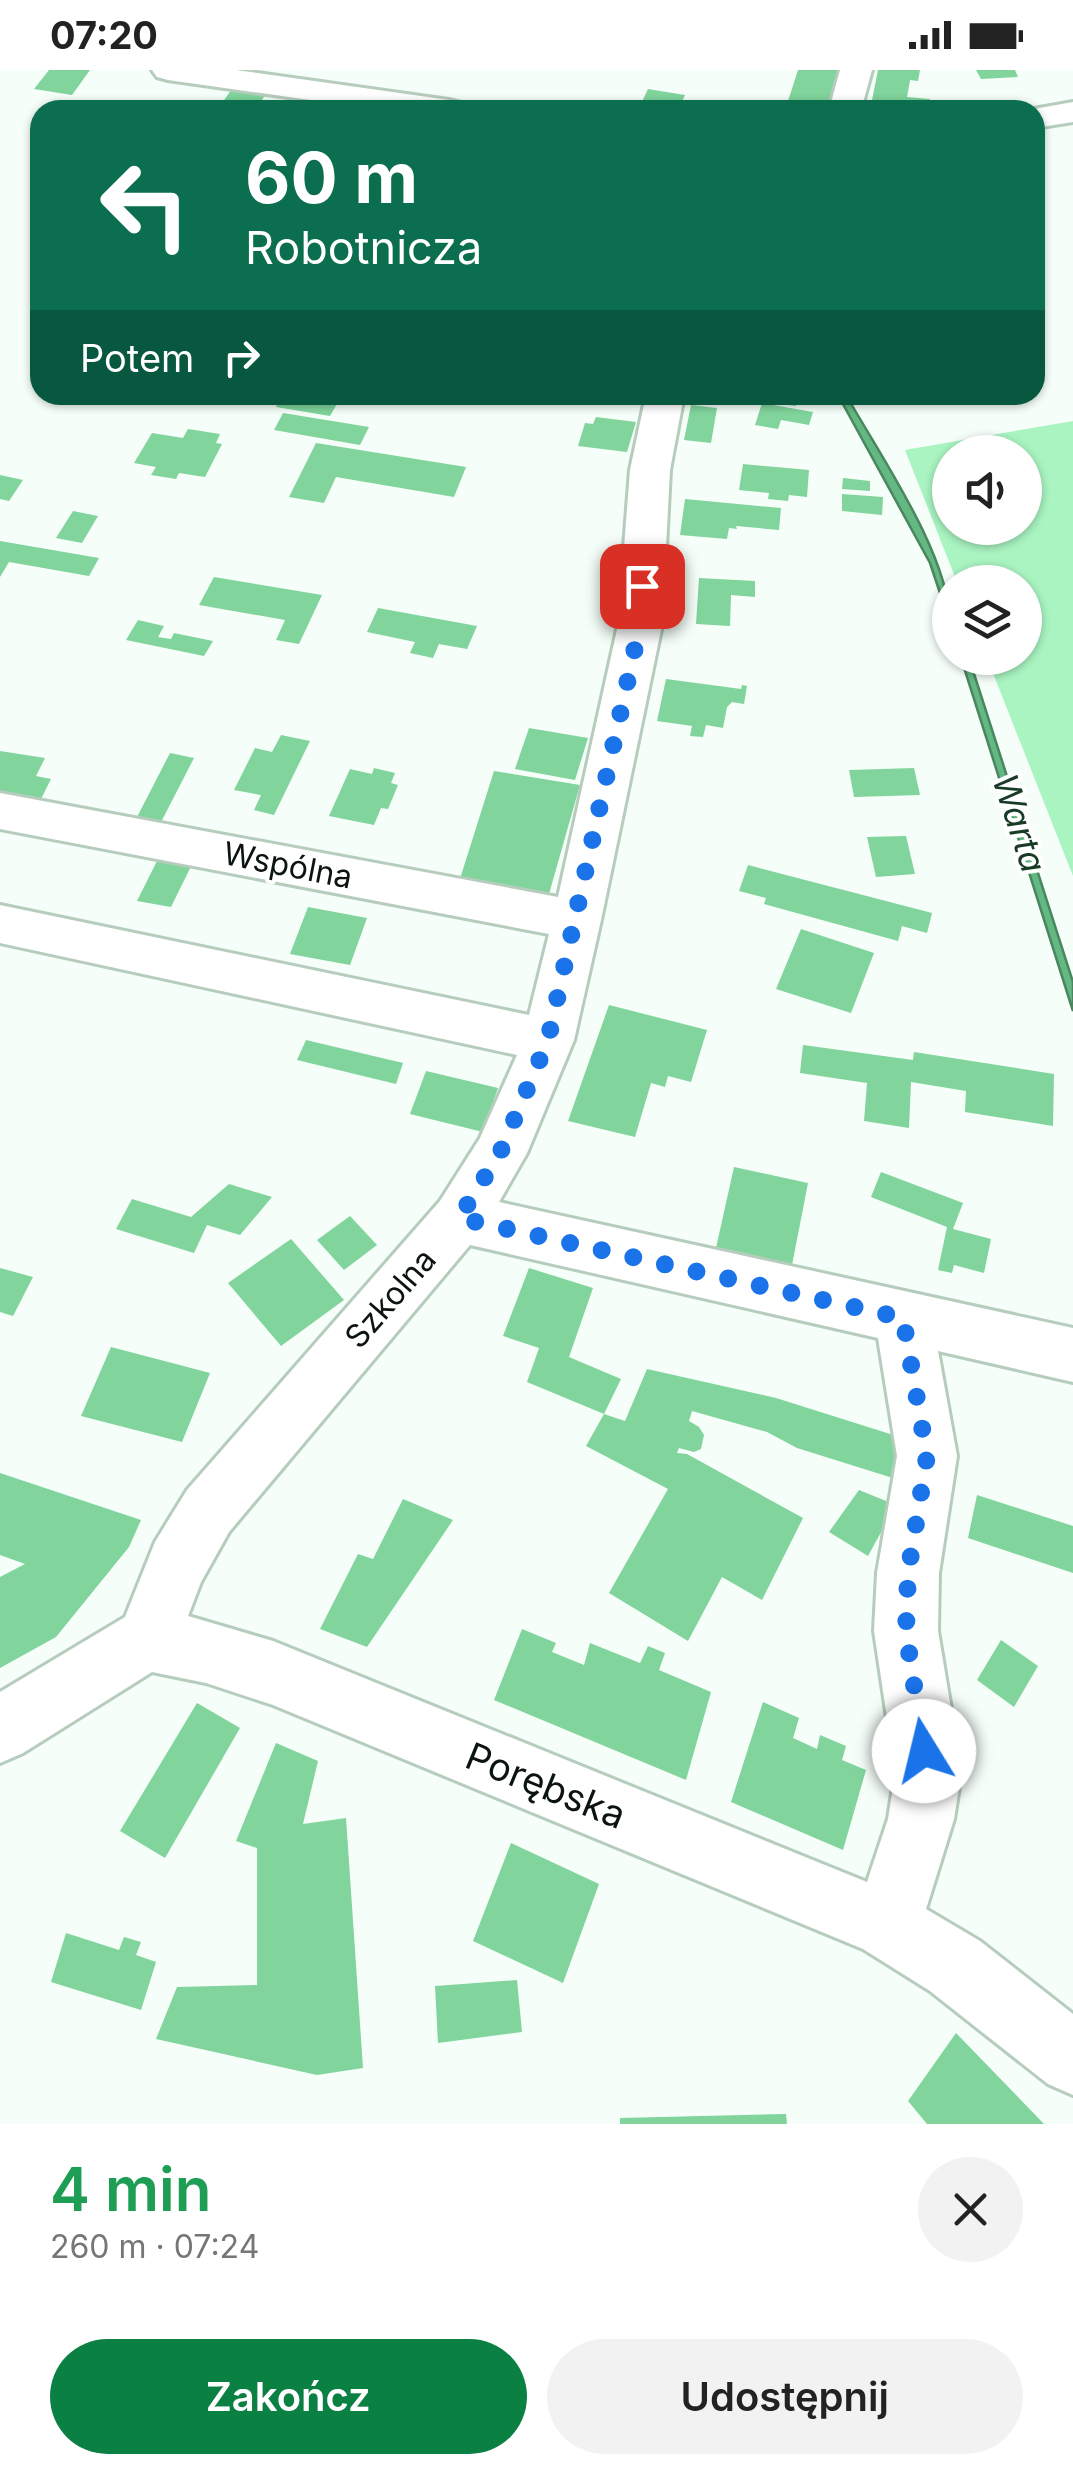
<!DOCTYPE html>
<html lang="pl">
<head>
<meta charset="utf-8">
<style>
  body { margin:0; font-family:Inter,sans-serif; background:#f2f2f2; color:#222; height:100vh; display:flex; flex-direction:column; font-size:38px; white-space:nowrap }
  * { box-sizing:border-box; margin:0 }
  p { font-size:32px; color:#767676 }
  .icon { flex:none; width:55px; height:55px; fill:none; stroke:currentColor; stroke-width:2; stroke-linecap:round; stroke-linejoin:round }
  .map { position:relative; height:2054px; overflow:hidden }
  .details { display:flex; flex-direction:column; background:#fff; flex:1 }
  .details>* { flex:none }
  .top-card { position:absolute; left:30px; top:30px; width:1015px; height:305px; border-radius:30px; box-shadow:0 2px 8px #0004; background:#0b6e4f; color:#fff; overflow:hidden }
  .fabs { position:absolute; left:932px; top:365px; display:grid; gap:20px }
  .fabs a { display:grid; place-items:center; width:110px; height:110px; border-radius:50%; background:#fff; box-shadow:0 2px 8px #0004; font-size:50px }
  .pin { position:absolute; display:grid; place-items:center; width:85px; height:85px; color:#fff; margin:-42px; border-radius:20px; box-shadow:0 5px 15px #0006 }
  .me { position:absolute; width:110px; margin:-55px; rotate:351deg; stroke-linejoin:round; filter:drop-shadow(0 0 8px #0008) }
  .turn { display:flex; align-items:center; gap:35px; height:210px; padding:0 50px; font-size:45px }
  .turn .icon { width:130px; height:130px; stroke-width:2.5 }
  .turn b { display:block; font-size:70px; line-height:85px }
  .then { display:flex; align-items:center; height:95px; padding:0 50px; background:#0003; gap:20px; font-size:38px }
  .round { display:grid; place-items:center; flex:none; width:105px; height:105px; border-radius:52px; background:#f2f2f2 }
  .summary { display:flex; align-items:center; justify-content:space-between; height:170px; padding:0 50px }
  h1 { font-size:60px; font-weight:600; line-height:75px; color:#1e9e55 }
  .cta { display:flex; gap:20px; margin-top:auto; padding:20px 50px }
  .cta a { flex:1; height:115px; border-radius:60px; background:#0b8043; color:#fff; font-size:40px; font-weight:600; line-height:115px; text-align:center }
  .cta a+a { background:#f2f2f2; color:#222 }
  .status { display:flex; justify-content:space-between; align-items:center; height:70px; padding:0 50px; background:#fff; direction:ltr }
  .status svg { height:28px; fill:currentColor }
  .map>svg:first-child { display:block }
</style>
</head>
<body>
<div class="status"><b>07:20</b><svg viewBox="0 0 49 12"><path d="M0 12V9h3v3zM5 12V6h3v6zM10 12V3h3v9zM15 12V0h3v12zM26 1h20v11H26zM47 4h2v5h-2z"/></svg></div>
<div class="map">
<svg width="1073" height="2054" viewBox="0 0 1073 2054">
  <rect width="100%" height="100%" fill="#f5fef8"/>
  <path fill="#a9f4c1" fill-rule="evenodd" d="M1073 351V806L987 588H1025V512H957L905 380ZM950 382H1025V458H950Z"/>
  <g fill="#64b882" stroke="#4a8760" stroke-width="2.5">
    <path d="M838 325H846C880 385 950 486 950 553L930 493Z"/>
    <path d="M961 588H969L1073 912V941Z"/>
  </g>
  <g fill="#80d49c">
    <path d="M49 0H90L72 25 34 19Z"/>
    <path d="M798 0H844L831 40H790L792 35 787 34Z"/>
    <path d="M878 0H920L918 11 910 10 907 27 930 29 928 40H870Z"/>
    <path d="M976 0H1015L1018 7 981 9Z"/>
    <path d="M232 19 266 24 255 40H217Z"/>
    <path d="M648 19 685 25 678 40H638Z"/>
    <path d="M282 325H342L330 346 276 337Z"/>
    <path d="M764 325H799L796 336 762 332Z"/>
    <path d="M762 333 813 342 809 355 781 350 778 359 755 355Z"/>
    <path d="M691 335 717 338 711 373 684 370Z"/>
    <path d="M283 343 369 357 360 375 274 360Z"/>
    <path d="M596 347 636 352 627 382 578 376 585 353 593 354Z"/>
    <path d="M188 359 220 364 216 373 222 374 205 407 179 403 176 409 151 405 156 397 134 393 152 363 183 368Z"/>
    <path d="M316 373 466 397 454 427 336 407 324 433 289 427Z"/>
    <path d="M743 394 809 400 807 427 789 425 788 431 768 429 769 423 739 420Z"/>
    <path d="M0 405 23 410 9 431 0 429Z"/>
    <path d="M843 408 870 411V421L842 419Z"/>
    <path d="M842 424 883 427 882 445 842 441Z"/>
    <path d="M685 429 781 438 779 460 736 456 737 459 729 458 727 469 680 465Z"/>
    <path d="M73 441 98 446 82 473 56 468Z"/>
    <path d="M0 471 99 488 89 506 9 492 0 507Z"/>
    <path d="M214 507 322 525 299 574 276 570 285 550 199 535Z"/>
    <path d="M699 508 755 511V527L731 525 730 556 696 554Z"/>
    <path d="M378 538 477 556 467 579 439 574 433 588 410 583 415 572 367 562Z"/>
    <path d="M138 550 164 556 158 567 171 569 174 563 213 571 204 586 126 570Z"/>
    <path d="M666 609 741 619 742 615 747 616 744 634 732 632 727 637 723 658 706 655 703 667 690 666 692 656 657 651Z"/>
    <path d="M529 658 588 668 575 710 515 699Z"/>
    <path d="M281 665 310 671 274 745 254 740 261 725 234 720 255 678 272 682Z"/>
    <path d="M0 681 45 688 36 706 51 709 39 733 0 727Z"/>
    <path d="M170 683 194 688 159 756 135 751Z"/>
    <path d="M374 698 395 703 391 713 398 715 388 739 381 738 374 755 329 746 350 699 372 704Z"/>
    <path d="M914 698 920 725 854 727 849 700Z"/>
    <path d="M494 701 580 715 547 831 458 815Z"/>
    <path d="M906 766 915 804 876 807 867 767Z"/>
    <path d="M165 775 198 782 171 837 137 831Z"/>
    <path d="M748 795 932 843 927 863 902 856 898 871 764 834 766 828 739 821Z"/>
    <path d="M308 837 367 848 350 895 290 884Z"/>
    <path d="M801 859 874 883 851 943 776 919Z"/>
    <path d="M609 935 707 960 691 1012 668 1006 665 1017 651 1013 635 1067 568 1051Z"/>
    <path d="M306 970 403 993 396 1014 297 990Z"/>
    <path d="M803 975 913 990 914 982 1054 1004 1053 1056 965 1042 966 1021 911 1012 909 1058 864 1051 867 1013 800 1003Z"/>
    <path d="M426 1001 498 1018 483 1062 410 1044Z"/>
    <path d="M734 1097 808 1113 792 1195 716 1178Z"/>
    <path d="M881 1102 963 1133 953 1159 991 1169 984 1203 954 1195 952 1203 938 1200 947 1157 871 1127Z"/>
    <path d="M229 1114 272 1127 240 1165 207 1155 194 1183 116 1159 132 1129 191 1147Z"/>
    <path d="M350 1146 377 1175 344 1200 317 1170Z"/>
    <path d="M291 1169 344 1230 281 1276 228 1213Z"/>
    <path d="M0 1198 33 1207 13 1246 0 1242Z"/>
    <path d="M529 1198 593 1218 569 1287 621 1309 604 1344 527 1312 539 1278 503 1266Z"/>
    <path d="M111 1277 210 1303 182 1372 81 1346Z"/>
    <path d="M647 1299 776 1328 906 1369 896 1409 797 1378 767 1362 692 1341 689 1351 699 1357 704 1365 701 1379 694 1382 679 1378 677 1383 687 1384 803 1448 762 1530 722 1507 688 1571 609 1523 668 1419 586 1376 604 1344 625 1351Z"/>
    <path d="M0 1403 141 1450 129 1477 56 1567 0 1598V1507L25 1494 0 1485Z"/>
    <path d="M859 1420 896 1435 868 1486 829 1462Z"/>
    <path d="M977 1425 1073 1456V1503L968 1468Z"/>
    <path d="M403 1429 453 1450 367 1577 320 1559 358 1484 373 1489Z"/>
    <path d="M522 1559 556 1573 552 1582 584 1595 590 1573 640 1593 648 1576 665 1583 659 1600 711 1622 686 1710 494 1630Z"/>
    <path d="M1001 1570 1038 1596 1014 1637 977 1610Z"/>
    <path d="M763 1632 799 1648 793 1668 817 1679 820 1665 846 1676 842 1690 866 1700 843 1780 731 1732Z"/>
    <path d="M197 1633 240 1658 165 1788 120 1761Z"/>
    <path d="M276 1673 318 1691 303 1754 346 1748 363 1998 317 2005 156 1969 177 1917 257 1915V1778L236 1771Z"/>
    <path d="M511 1773 599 1814 563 1913 473 1871Z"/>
    <path d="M66 1863 119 1880 124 1867 141 1872 136 1885 156 1892 141 1940 51 1912Z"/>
    <path d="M517 1910 522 1962 438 1973 435 1916Z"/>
    <path d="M956 1963 1044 2054H927L908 2031Z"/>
    <path d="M786 2044 787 2054H620V2048Z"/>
  </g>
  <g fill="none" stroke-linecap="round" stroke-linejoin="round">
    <g stroke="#b6cdbd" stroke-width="6">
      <g id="minor">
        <path d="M152 0H236L449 30 461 33 465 40H381L168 10 157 7Z"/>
        <path d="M840 0H872L861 40H829Z"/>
        <path d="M1073 32V52L1035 58V40H1028Z"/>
        <path d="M646 325H684L670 400 662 555 601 850 574 970 527 1083 499 1132 1073 1258V1312L938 1281 957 1386 939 1503 938 1561 958 1681 959 1717 954 1749 926 1839 980 1871 1073 1944V2025L1048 2014 930 1921 863 1879 273 1635 206 1613 152 1602 23 1683 0 1693V1622L125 1547 155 1472 187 1420 440 1131 480 1068 517 985 0 873V835L529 945 549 864 0 759V723L558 827 618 555 630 400ZM470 1175 878 1268 897 1386 877 1503 874 1561 892 1681 893 1717 888 1749 867 1812 273 1571 188 1546 201 1512 229 1462Z"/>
      </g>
    </g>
    <use href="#minor" fill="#fff" fill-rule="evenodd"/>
  </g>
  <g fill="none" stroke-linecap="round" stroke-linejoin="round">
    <path stroke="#1a73e8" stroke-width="18" stroke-dasharray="0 32.4" d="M642 516 640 555 548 970 500 1083 459 1148 903 1248 927 1386 908 1503 906 1562 924 1681"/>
  </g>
  <g text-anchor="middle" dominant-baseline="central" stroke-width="8" stroke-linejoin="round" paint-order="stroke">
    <g font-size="32" fill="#0c140f" stroke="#fff">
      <text transform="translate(288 795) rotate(11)">Wspólna</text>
      <text transform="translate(390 1228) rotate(-49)">Szkolna</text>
    </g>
    <g font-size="35" font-style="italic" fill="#183b25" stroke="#fff">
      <text transform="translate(1020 753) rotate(72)">Warta</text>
    </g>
    <g font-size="38" fill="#0c140f" stroke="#fff">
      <text transform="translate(546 1715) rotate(22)">Porębska</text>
    </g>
  </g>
</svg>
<div class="fabs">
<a><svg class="icon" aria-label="sound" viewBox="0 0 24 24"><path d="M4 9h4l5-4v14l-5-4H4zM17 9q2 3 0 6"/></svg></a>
<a><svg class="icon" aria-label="layers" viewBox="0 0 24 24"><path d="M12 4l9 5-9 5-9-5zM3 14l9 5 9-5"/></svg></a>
</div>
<div class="pin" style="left:642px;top:516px;background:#d93025"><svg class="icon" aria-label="arrive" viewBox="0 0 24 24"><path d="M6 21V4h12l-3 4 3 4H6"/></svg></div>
<svg class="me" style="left:924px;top:1681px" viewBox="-20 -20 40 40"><circle r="19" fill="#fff"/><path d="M0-13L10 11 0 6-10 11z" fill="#1a73e8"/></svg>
<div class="top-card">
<div class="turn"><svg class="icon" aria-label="left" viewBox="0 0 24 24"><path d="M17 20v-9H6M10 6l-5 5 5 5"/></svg><div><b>60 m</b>Robotnicza</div></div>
<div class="then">Potem<svg class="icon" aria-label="right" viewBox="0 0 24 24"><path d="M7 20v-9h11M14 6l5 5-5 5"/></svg></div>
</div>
</div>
<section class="details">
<div class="summary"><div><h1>4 min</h1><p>260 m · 07:24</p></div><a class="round"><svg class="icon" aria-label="close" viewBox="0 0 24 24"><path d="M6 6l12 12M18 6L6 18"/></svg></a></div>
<div class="cta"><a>Zakończ</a><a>Udostępnij</a></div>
</section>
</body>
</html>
